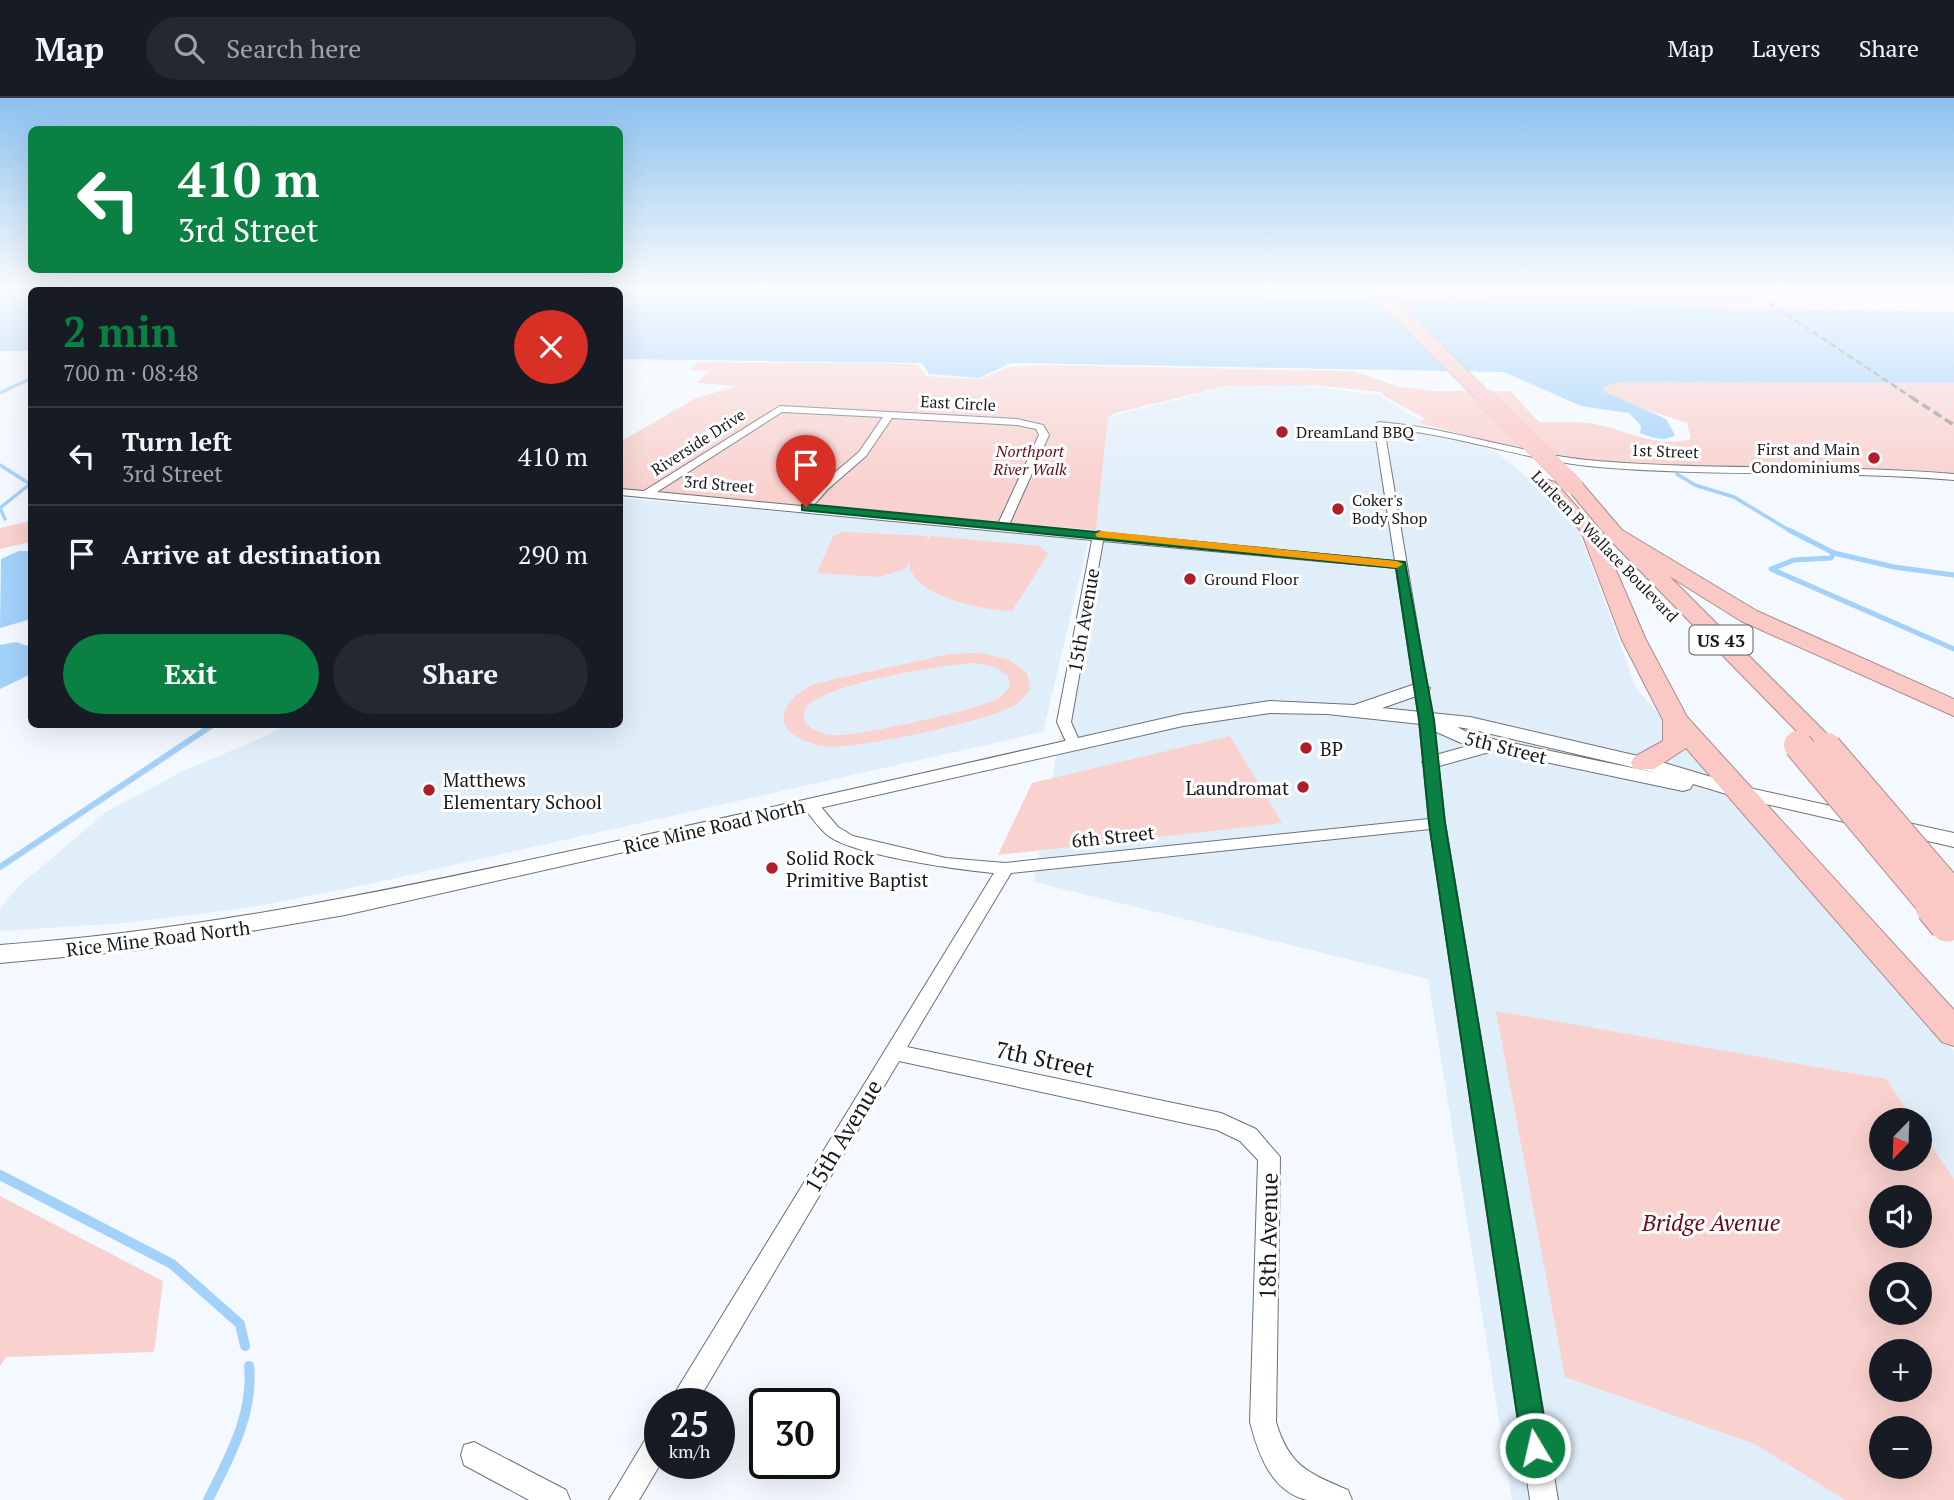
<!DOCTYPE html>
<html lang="en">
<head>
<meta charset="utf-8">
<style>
  body { margin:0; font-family:"PT Serif",serif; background:#242831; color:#f1f3f6; height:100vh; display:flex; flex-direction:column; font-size:26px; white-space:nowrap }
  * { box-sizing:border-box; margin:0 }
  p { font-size:23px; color:#9ea1a6 }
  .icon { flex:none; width:38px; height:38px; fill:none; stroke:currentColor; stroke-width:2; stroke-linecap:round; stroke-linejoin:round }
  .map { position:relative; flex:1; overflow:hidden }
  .details { position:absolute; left:28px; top:189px; width:595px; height:441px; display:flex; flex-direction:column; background:#171b24; border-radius:10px; box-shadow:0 7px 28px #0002 }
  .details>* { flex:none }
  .hud { position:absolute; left:28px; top:28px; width:595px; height:147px; border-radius:10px; box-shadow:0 7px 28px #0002; background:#0b8043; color:#fff; overflow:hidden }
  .needle { width:46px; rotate:203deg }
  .fabs { position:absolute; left:1869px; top:1010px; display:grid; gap:14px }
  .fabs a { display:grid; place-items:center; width:63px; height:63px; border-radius:50%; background:#171b24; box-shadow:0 7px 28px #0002; font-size:35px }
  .speed { position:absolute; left:644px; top:1290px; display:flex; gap:14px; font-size:35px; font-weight:700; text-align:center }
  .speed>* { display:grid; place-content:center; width:91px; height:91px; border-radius:50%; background:#171b24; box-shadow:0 7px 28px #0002; line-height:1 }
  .speed small { font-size:18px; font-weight:400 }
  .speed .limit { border:4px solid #111; border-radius:10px; background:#fff; color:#111 }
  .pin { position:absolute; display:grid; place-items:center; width:60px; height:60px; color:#fff; margin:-72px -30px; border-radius:50% 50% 50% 0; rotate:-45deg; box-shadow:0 0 7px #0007 }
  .pin .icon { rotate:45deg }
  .me { position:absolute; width:77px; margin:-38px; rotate:351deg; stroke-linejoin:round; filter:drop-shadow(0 0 5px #0008) }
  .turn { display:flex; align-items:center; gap:24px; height:147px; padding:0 35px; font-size:32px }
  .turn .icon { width:91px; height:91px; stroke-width:2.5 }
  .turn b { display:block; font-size:49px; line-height:60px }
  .round { display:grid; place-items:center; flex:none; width:74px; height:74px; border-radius:37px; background:#242831 }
  .head { display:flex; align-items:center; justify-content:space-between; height:119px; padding:0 35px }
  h1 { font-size:42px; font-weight:600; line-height:52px; color:#0b8043 }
  .primary-button { display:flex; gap:14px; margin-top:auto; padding:14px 35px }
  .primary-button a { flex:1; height:80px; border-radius:42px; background:#0b8043; color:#fff; font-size:28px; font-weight:600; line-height:80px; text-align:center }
  .primary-button a+a { background:#242831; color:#f1f3f6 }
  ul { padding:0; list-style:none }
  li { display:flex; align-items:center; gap:21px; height:98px; padding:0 35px; border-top:2px solid #363941 }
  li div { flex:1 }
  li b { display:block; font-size:26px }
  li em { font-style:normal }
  header { display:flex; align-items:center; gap:42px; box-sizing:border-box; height:98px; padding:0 35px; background:#171b24; border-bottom:2px solid #363941 }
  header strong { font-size:33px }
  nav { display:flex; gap:38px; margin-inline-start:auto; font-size:24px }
  .search { width:490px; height:63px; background:#242831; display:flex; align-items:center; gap:18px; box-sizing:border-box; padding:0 24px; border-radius:38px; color:#9ea1a6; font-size:26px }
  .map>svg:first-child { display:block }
</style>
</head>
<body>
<header>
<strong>Map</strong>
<div class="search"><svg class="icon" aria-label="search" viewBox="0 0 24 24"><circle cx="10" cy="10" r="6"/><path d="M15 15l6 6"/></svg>Search here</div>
<nav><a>Map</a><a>Layers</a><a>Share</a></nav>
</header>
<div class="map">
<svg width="1954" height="1402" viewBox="0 0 1954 1402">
  <rect width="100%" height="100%" fill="#f3f9ff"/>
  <g fill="#e0eefa" fill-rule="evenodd">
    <path d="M1304 287 1381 298 1420 323 1496 354 1573 416 1636 590 1954 953V1402H1512L1428 881 1034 784 1096 432 1108 319 1229 288ZM1881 1022H1920V1060H1881ZM1881 1099H1920V1138H1881ZM1881 1176H1920V1214H1881ZM1881 1253H1920V1292H1881ZM1881 1330H1920V1368H1881Z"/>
    <path d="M620 400 1077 439 1088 445 1043 634 365 787 247 810 125 825 0 833V810L18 789 106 714 185 672 266 638 284 627 620 626Z"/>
  </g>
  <g fill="#f9d1ce" fill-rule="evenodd">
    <path d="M985 193H1744L1768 210 987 195Z"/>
    <path d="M698 264 917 266 927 278 980 281 1009 269 1048 267 1352 273 1400 289 1435 293H1510L1539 324C1557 325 1577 323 1594 326 1629 332 1655 351 1691 341L1687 325 1623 304 1605 294 1604 289 1622 284 1954 285V378L1606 365 1495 345 1423 326 1418 323 1426 321 1384 298 1382 294 1311 287 1226 288 1115 315 1108 319 1096 432 620 393V344L696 300 737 288 697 285 709 273 689 272Z"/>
    <path d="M31 423V444L0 451V430Z"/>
    <path d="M844 434 928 438 924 444 931 438 1039 448 1048 456 1012 513C986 513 907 498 909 462L907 470 880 479 817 475 833 438Z"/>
    <path d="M979 555 1008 561 1027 575 1030 591C1024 599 1020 605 1011 609 985 623 852 653 824 648 772 640 771 605 817 585L950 556ZM976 565 996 569 1008 578 1010 588C1006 593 1004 597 999 600 978 612 870 635 843 637 832 638 817 636 808 627 772 590 956 565 976 565Z"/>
    <path d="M1230 638 1282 725 998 757 1032 685Z"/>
    <path d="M1496 913 1886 981 1914 1022H1881V1060H1920V1031L1954 1081V1402H1845L1755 1346 1565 1279ZM1881 1099H1920V1138H1881ZM1881 1176H1920V1214H1881ZM1881 1253H1920V1292H1881ZM1920 1330V1368H1881V1330Z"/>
    <path d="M0 1098 163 1183 154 1254 6 1259 0 1268Z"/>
  </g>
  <g fill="#a2d1fa">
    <rect x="0" y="193" width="31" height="60"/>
    <path d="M620 193 938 196 939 193H985L1954 214V285L1622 284 1604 289 1605 294 1666 321 1675 337C1664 345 1651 339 1640 335L1641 328 1629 315 1581 308 1504 274 1011 265 979 280 929 276 922 265 620 261Z"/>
    <path d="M19 453H31V521L0 530 1 461Z"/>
    <path d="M16 544 31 549V576L0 591V547Z"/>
  </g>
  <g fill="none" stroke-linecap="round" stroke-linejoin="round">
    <g stroke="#a2d1fa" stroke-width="3.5">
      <path d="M1535 193 1602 206"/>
      <path d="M1061 197 1064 193"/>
      <path d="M0 295 32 280"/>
      <path d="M0 367 30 386 0 410"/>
      <path d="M1677 376 1695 387 1734 399 1792 434"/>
      <path d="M0 410 5 421"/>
    </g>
    <g stroke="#a2d1fa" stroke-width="5">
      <path d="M1789 432 1834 455 1831 460 1794 462 1771 471 1954 551"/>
      <path d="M1834 455 1894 469 1954 477"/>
    </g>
    <path stroke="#a2d1fa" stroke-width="6" d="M0 769 214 626"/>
    <g stroke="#a2d1fa" stroke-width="10">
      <path d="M0 1077 172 1166 240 1226 245 1248"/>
      <path d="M208 1402C229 1360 254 1316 249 1268"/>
    </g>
    <g stroke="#6b7278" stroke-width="2">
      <g id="street">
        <path d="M780 308 1017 321 1043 327 1049 337 1009 427 1094 435 1099 433 1105 436 1395 463 1374 327 1379 324C1453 330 1524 357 1598 363 1717 373 1836 366 1954 376V382C1836 372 1717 379 1598 369 1526 363 1457 336 1384 330L1433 622 1445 725 1558 1402H1530L1430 731 1011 775 907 949 1221 1015 1256 1031 1280 1059 1276 1324C1289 1368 1308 1375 1348 1392L1352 1402C1338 1402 1320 1402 1307 1402 1271 1394 1258 1355 1250 1324L1258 1062 1240 1043 1217 1032 899 963 696 1306H668L994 775C960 772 849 757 826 736 817 728 809 716 802 706L804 703H816L838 729 853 738 946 760 1005 765 1429 721 1419 622 1396 470 1103 443 1071 624 1081 647 1074 651 1069 650 1057 624 1092 442 620 397V391L644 393ZM782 314 883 319 859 354 820 387 801 408 657 394ZM892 320 1017 327 1036 331 1039 337 998 426 812 409 828 391 866 358Z"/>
        <path d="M660 1328 661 1365 639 1402H609L651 1332Z"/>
        <path d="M474 1344 566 1392 570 1402H529L464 1367 461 1357 464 1347Z"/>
      </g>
    </g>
    <g stroke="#6b7278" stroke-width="2">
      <path id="secondary" d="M1421 584 1430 590 1428 594 1382 610 1470 619 1651 661 1745 689 1954 735V749L1740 700 1693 686 1690 691 1683 693 1493 653 1432 670 1425 668 1422 664 1425 660 1468 648 1432 632 1430 627 1327 616 1270 615 1183 628 345 817 139 852 0 865V847C197 833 387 793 580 751 781 708 982 662 1183 616L1270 603 1354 607ZM1457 629 1470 631 1657 675 1473 637Z"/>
    </g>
    <g stroke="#ab8b8a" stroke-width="2">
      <g id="highway">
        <path d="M1548 382 1555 384 1600 435 1646 542 1687 619 1954 912V948L1942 944 1686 650 1654 671H1634L1631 665 1634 659 1663 643V622L1622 542 1581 433 1539 388Z"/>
        <path d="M1574 382 1581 384 1622 432 1757 513 1954 601V618L1741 523 1669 478 1840 649 1836 655H1818L1608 440 1565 388Z"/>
      </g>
    </g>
    <use href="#street" fill="#fff" fill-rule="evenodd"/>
    <use href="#secondary" fill="#fff" fill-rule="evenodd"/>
    <use href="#highway" fill="#fac8c5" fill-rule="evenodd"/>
    <path stroke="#8d9195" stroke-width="2.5" stroke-dasharray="7 3.5" stroke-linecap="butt" d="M1751 193 1914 301"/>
    <path stroke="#8d9195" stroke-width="3.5" stroke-dasharray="9 4.5" stroke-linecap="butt" d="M1911 299 1954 327"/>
    <g stroke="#ab8b8a" stroke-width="15" stroke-linecap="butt">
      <path id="highway-bridge-far3" d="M1377 193 1486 301"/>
    </g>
    <g stroke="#ab8b8a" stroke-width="18" stroke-linecap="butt">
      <path id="highway-bridge-far2" d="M1484 299 1574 388"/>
    </g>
    <g stroke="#ab8b8a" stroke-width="30" stroke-linecap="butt">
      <g id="highway-bridge-far1">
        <path d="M1798 647 1934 810"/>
        <path d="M1827 649 1954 797"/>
      </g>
    </g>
    <g stroke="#ab8b8a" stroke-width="37" stroke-linecap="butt">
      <path id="highway-bridge" d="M1933 809 1947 826"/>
    </g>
    <use href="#highway-bridge-far3" stroke="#fac8c5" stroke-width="14"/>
    <use href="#highway-bridge-far2" stroke="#fac8c5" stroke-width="18"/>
    <use href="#highway-bridge-far1" stroke="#fac8c5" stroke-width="28"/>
    <use href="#highway-bridge" stroke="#fac8c5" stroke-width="35"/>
  </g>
  <linearGradient id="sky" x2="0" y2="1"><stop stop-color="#8cc0ef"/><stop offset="0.49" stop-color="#fafcff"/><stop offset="1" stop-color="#fafcff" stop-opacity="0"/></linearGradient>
  <rect width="1954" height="390" fill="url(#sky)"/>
  <path fill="#0b8043" stroke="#07532c" stroke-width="2" d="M806 406 1405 464 1434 622 1445 725 1549 1350 1545 1359 1535 1363 1526 1359 1522 1350 1429 725 1419 622 1396 470 802 412V407Z"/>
  <path fill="#f59e0b" d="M1101 433 1397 463 1403 466 1397 470 1097 439 1095 436Z"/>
  <g fill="#b01e2c" stroke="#fff" stroke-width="2.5">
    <circle cx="1282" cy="334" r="7"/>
    <circle cx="1874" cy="360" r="7"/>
    <circle cx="1338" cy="411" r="7"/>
    <circle cx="1190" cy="481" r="7"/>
    <circle cx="1306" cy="650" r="7"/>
    <circle cx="1303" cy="689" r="7"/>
    <circle cx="429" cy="692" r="7"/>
    <circle cx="772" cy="770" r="7"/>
  </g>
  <g text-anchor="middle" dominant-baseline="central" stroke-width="6" stroke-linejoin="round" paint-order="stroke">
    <g font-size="16" fill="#181a1d" stroke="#fff">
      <text transform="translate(958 305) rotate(3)">East Circle</text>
      <text transform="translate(698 344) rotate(-33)">Riverside Drive</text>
      <text transform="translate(1665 353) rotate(2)">1st Street</text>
      <text transform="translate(719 386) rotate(5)">3rd Street</text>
      <text transform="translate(1605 448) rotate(46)">Lurleen B Wallace Boulevard</text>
    </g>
    <g font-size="16" fill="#181a1d" stroke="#fff" text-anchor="start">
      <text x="1296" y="334">DreamLand BBQ</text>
      <text x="1860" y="351" text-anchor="end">First and Main<tspan x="1860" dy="18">Condominiums</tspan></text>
      <text x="1352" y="402">Coker's<tspan x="1352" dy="18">Body Shop</tspan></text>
      <text x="1204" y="481">Ground Floor</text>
    </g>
    <g font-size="16" font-style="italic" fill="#690b15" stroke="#fff">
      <text x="1030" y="353">Northport<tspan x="1030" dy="18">River Walk</tspan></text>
    </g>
    <rect fill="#fff" stroke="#5d5f61" stroke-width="2" x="1689.5" y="527.5" width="63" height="29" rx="5"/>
    <g font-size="18" font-weight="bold" fill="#181a1d">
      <text x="1721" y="542">US 43</text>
    </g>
    <g font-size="19" fill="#181a1d" stroke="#fff">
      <text transform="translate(1083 522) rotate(-80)">15th Avenue</text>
      <text transform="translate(1506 649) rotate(14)">5th Street</text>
      <text transform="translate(714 728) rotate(-13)">Rice Mine Road North</text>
      <text transform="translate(1113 738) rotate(-6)">6th Street</text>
      <text transform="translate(158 840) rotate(-7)">Rice Mine Road North</text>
    </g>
    <g font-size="19" fill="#181a1d" stroke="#fff" text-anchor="start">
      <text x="1320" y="650">BP</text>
      <text x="443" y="681">Matthews<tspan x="443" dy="22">Elementary School</tspan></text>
      <text x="1289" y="689" text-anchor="end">Laundromat</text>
      <text x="786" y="759">Solid Rock<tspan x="786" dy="22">Primitive Baptist</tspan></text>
    </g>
    <g font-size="23" fill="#181a1d" stroke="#fff">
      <text transform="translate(1045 961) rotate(12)">7th Street</text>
      <text transform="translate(843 1038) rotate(-59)">15th Avenue</text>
      <text transform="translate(1268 1138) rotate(-89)">18th Avenue</text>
    </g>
    <g font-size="23" font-style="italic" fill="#690b15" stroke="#fff">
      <text x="1711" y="1124">Bridge Avenue</text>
    </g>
  </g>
</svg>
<div class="fabs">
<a><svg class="needle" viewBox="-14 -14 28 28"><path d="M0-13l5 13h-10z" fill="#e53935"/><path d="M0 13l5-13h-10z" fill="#9ea1a6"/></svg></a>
<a><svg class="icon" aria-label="sound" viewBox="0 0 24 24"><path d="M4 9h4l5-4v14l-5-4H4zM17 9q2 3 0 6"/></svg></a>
<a><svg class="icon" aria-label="search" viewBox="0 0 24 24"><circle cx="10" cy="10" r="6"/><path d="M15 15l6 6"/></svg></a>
<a>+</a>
<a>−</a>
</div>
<div class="speed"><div>25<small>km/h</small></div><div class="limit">30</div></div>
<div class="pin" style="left:806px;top:409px;background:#d93025"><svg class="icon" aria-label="arrive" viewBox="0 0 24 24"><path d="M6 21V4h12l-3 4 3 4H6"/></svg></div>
<svg class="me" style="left:1535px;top:1350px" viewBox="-20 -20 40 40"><circle r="17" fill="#0b8043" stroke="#fff" stroke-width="3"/><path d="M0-11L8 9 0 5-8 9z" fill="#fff"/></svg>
<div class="hud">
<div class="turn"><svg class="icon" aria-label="left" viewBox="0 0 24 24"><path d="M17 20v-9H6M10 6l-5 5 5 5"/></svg><div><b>410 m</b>3rd Street</div></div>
</div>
<section class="details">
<div class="head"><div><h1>2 min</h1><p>700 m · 08:48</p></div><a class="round" style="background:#d93025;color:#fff"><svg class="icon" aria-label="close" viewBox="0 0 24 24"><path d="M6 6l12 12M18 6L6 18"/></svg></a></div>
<ul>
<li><svg class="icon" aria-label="left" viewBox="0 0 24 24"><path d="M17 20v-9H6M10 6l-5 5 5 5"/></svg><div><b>Turn left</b><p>3rd Street</p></div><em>410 m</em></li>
<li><svg class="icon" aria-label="arrive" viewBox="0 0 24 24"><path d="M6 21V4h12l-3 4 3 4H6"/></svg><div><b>Arrive at destination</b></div><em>290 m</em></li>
</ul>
<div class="primary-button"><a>Exit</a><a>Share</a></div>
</section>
</div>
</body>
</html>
